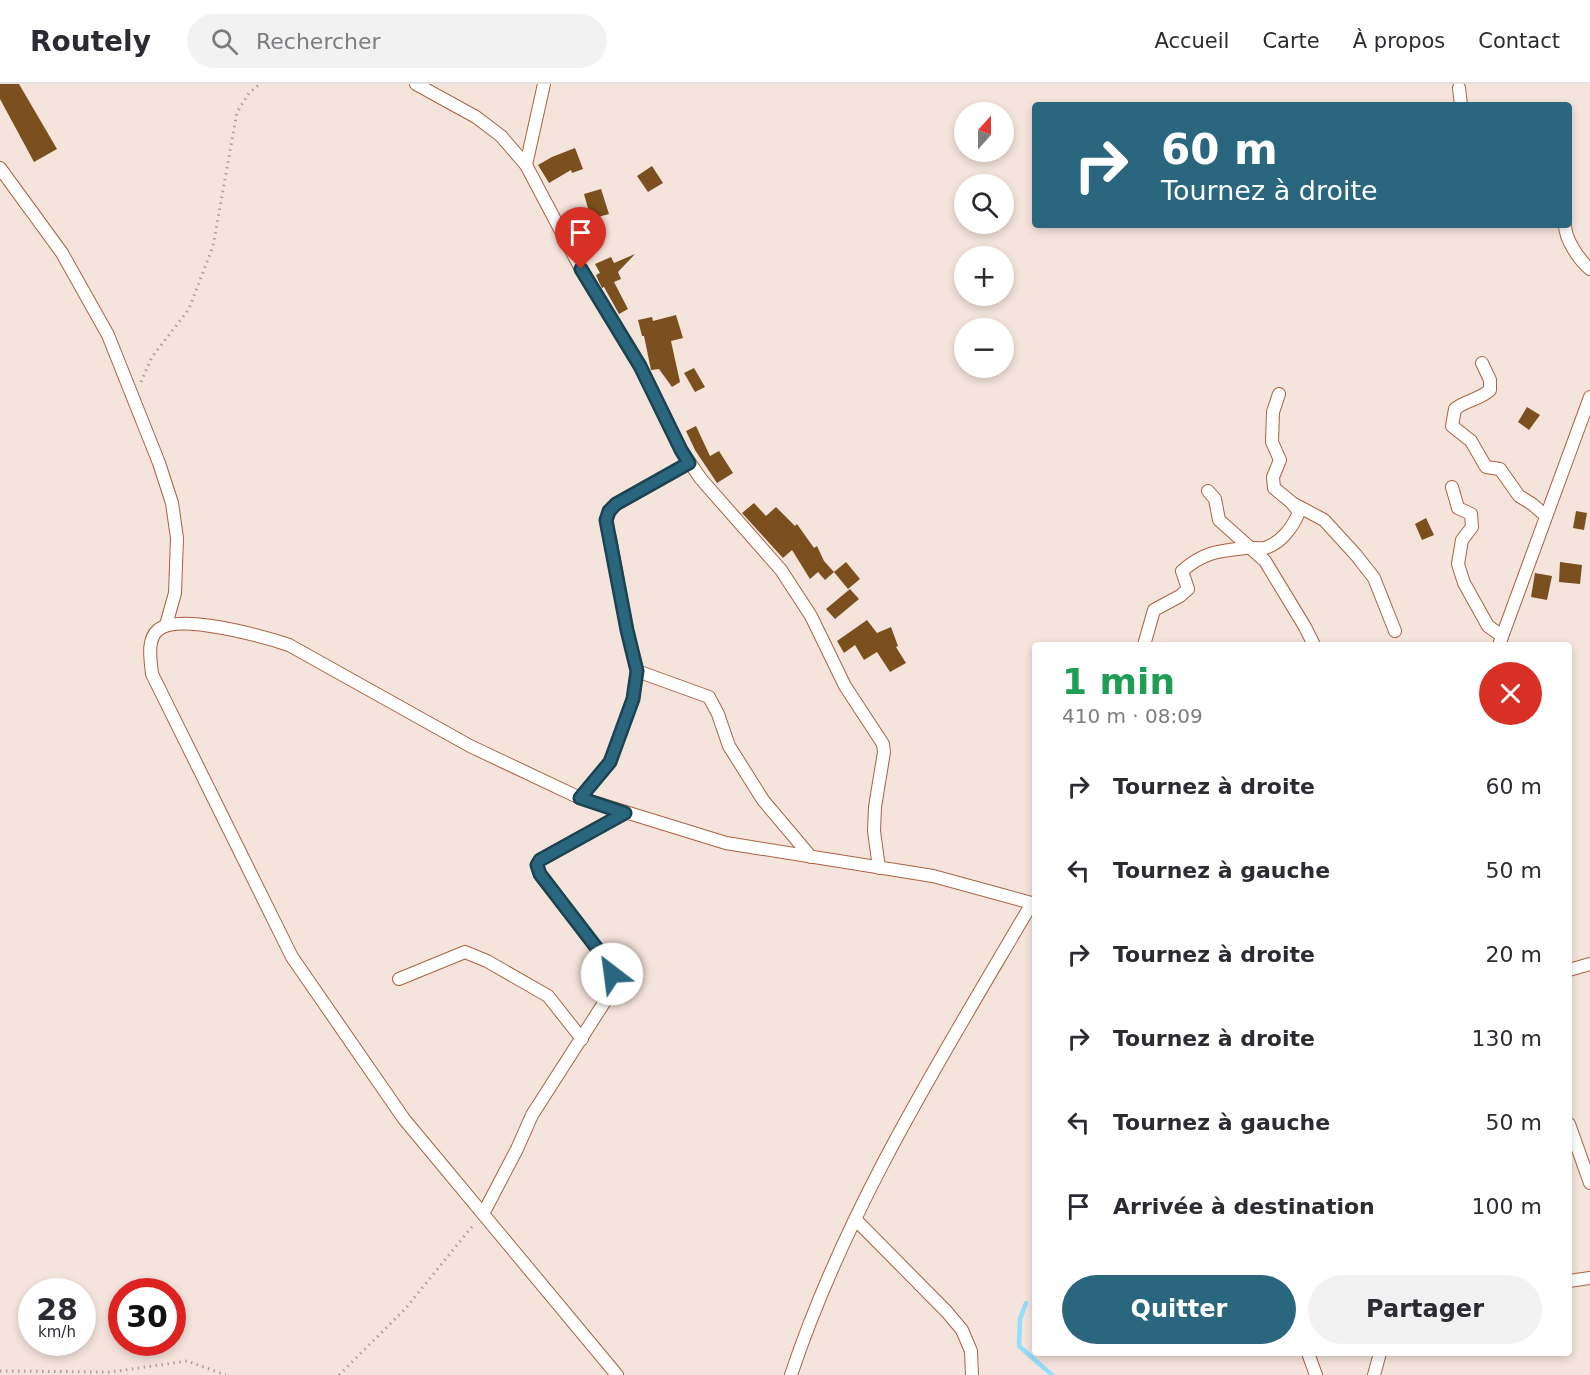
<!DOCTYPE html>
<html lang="fr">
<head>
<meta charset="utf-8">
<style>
  body { margin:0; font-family:"DejaVu Sans",sans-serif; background:#f2f2f3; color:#2b2b33; height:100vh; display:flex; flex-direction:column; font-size:22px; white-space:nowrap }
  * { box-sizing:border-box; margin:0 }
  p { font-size:20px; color:#7c7c81 }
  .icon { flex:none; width:33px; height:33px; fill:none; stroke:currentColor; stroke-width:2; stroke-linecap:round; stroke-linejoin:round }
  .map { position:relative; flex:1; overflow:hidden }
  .sheet { position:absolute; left:1032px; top:558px; width:540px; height:714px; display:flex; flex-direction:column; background:#fff; border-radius:6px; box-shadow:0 3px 9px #0003 }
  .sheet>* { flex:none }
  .top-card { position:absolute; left:1032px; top:18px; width:540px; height:126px; border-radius:6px; box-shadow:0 3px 9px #0003; background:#2a677e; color:#fff; overflow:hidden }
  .needle { width:39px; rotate:21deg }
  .controls { position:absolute; left:954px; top:18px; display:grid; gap:12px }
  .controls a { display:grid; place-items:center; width:60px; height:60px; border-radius:50%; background:#fff; box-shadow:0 3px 9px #0003; font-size:30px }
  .speed { position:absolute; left:18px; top:1194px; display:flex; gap:12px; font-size:30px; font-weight:700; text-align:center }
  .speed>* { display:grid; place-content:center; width:78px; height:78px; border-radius:50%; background:#fff; box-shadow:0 3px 9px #0003; line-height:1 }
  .speed small { font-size:15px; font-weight:400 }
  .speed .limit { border:9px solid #d22; background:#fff; color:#111 }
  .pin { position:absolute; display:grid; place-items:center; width:51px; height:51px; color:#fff; margin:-62px -26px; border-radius:50% 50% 50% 0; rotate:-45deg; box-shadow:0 0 6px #0007 }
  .pin .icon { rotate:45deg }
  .me { position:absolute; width:66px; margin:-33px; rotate:330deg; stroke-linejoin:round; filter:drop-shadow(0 0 4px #0008) }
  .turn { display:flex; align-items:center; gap:21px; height:126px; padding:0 30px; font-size:27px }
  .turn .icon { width:78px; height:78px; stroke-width:2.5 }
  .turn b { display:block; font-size:42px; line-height:51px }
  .round { display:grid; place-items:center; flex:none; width:63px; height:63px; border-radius:32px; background:#f2f2f3 }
  .overview { display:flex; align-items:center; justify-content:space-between; height:102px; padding:0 30px }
  h1 { font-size:36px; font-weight:600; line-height:45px; color:#1e9e55 }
  .primary-button { display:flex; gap:12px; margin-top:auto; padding:12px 30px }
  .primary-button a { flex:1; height:69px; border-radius:36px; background:#2a677e; color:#fff; font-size:24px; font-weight:600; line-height:69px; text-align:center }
  .primary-button a+a { background:#f2f2f3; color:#2b2b33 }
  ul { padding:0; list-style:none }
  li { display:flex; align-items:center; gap:18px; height:84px; padding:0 30px }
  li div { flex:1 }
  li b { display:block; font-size:22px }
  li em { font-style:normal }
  header { display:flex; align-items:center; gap:36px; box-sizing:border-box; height:84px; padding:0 30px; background:#fff; border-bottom:2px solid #e1e1e2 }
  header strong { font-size:28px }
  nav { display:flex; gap:33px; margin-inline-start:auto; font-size:21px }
  .search { width:420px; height:54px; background:#f2f2f3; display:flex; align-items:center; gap:15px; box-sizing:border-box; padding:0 21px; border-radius:33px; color:#7c7c81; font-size:22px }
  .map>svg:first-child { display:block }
</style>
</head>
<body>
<header>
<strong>Routely</strong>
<div class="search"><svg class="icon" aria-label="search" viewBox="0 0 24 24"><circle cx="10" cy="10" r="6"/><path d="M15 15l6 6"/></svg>Rechercher</div>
<nav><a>Accueil</a><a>Carte</a><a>À propos</a><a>Contact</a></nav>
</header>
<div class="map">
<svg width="1590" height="1291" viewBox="0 0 1590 1291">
  <rect width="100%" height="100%" fill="#f5e4dc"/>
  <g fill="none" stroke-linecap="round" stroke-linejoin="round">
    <path stroke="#93defc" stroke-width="4.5" d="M1026 1219 1020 1235 1019 1262 1052 1291"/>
  </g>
  <g fill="#7b501e">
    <path d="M0 0H19L57 65 34 78 0 15Z"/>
    <path d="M575 64 583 85 572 89 571 86 549 99 538 81 552 73Z"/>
    <path d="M652 82 663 99 648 108 637 92Z"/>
    <path d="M601 105 609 130 591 135 584 110Z"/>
    <path d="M635 170 618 188 621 195 614 198 628 225 619 230 604 203 602 204 599 198 596 191 600 189 595 180 611 173 614 179Z"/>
    <path d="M676 231 683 254 671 257 680 298 672 303 659 285 651 286 644 252H642L638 236 652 233 653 237Z"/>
    <path d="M694 284 705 303 695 308 684 289Z"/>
    <path d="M1527 323 1540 331 1529 346 1518 338Z"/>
    <path d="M696 342 710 372 719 367 733 389 717 399 695 366 686 347Z"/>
    <path d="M754 419 766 432 776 423 795 442 797 440 814 464 817 462 824 477 834 488 825 496 818 488 810 495 792 466 783 474 742 429Z"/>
    <path d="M1576 427 1587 429 1584 446 1573 444Z"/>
    <path d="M1426 434 1434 451 1422 456 1415 440Z"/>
    <path d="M846 478 860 495 848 505 834 488Z"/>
    <path d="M1560 478 1582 481 1580 500 1559 498Z"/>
    <path d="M1535 489 1552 492 1547 516 1531 513Z"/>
    <path d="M850 505 859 515 835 535 826 525Z"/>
    <path d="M867 536 877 549 891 543 898 562 896 563 906 579 890 588 877 568 864 576 855 561 844 569 837 557Z"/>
  </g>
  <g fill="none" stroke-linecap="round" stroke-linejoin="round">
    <g stroke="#ab623d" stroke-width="14">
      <g id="street">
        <path d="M416 0 476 33 501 52 526 81 581 185 640 282 681 366 701 395 781 486 811 532 845 602 883 660 884 668 875 723 874 747 879 784"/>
        <path d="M1459 4 1461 21"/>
        <path d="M526 81 544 0"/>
        <path d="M0 84 62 169 108 251 159 379 172 419 177 454 175 509 166 541"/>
        <path d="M1565 141C1565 155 1579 176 1590 185"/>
        <path d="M1482 279 1490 296V306C1479 316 1466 316 1455 325L1452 342 1471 357 1486 383 1500 385 1519 412 1532 420 1546 432"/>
        <path d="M1452 403 1458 424 1471 430 1472 443 1462 456 1458 480 1464 499 1488 542 1502 552"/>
        <path d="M1208 407 1215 415 1219 436 1265 477 1305 543 1314 561"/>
        <path d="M1294 420 1324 436 1356 471 1374 494 1395 547"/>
        <path d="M1144 561 1154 526 1180 512 1188 505 1182 487C1204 468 1218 467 1246 464 1252 463 1259 465 1265 464 1281 459 1293 443 1299 428L1291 418 1274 404 1273 393 1280 376 1272 358 1273 328 1279 310"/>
        <path d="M1499 561 1590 313"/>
        <path d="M637 587 709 613 718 630 729 662 763 716 811 773"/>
        <path d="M580 714 610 678 633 615 637 587 627 546 610 454C605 440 605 431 616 420L689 379"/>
        <path d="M1569 886 1590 880"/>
        <path d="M399 895 465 868 487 877 548 912 582 955"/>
        <path d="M1569 1040 1590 1099"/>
        <path d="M483 1130 517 1065 532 1031 609 911 612 897 609 880 540 791 537 781 540 776 625 729"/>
        <path d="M856 1136 947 1228 962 1246 971 1267 972 1291"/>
        <path d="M1569 1197 1590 1194"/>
        <path d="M1308 1269 1316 1291"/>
        <path d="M617 1291 404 1035 292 873 152 590C151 577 146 556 158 546 178 528 265 553 289 561L470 662 580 714 726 759 933 792 1035 820"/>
        <path d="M791 1291C847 1123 943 971 1032 819"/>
        <path d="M1374 1291 1380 1269"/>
      </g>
    </g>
    <g stroke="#b49e94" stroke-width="3" stroke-dasharray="1.5 4.5" stroke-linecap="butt">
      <path d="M141 298 152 273 189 225 213 162 237 28 249 9 260 0"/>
      <path d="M0 1287 111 1288 187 1277 226 1291"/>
      <path d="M339 1291 406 1224 474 1140"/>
    </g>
    <use href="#street" stroke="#fff" stroke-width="12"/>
  </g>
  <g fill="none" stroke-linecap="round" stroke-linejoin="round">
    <g stroke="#1b4352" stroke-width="15">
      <path id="route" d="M581 185 640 282 681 366 689 379 616 420 609 427 606 436 627 546 637 587 633 615 610 678 580 714 625 729 540 776 537 781 540 790 609 880 612 890"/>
    </g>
    <use href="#route" stroke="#2a677e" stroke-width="10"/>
  </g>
</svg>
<div class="controls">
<a><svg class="needle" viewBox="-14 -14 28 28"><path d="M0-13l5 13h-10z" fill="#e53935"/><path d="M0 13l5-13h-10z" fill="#7c7c81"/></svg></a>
<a><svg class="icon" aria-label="search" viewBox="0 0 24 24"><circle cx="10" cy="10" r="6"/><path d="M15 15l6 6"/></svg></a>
<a>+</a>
<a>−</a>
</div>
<div class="speed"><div>28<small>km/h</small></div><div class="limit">30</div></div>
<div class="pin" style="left:581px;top:185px;background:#d93025"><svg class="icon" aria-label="arrive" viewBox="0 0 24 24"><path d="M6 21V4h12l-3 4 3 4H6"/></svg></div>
<svg class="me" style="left:612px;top:890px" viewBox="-20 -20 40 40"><circle r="19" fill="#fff"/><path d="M0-13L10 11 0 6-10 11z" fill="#2a677e"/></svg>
<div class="top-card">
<div class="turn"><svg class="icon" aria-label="right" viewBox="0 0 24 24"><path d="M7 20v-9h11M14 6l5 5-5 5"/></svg><div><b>60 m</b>Tournez à droite</div></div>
</div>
<section class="sheet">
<div class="overview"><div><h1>1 min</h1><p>410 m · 08:09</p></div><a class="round" style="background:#d93025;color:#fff"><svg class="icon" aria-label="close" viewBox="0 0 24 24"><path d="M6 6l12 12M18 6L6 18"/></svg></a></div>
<ul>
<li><svg class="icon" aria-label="right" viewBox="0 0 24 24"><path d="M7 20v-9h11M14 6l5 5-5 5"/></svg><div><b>Tournez à droite</b></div><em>60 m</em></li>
<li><svg class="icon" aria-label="left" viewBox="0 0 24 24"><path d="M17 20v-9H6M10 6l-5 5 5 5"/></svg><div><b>Tournez à gauche</b></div><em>50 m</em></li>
<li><svg class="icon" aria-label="right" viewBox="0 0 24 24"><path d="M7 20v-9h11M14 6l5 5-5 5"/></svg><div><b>Tournez à droite</b></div><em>20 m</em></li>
<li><svg class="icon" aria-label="right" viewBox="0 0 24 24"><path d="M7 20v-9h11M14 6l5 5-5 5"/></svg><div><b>Tournez à droite</b></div><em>130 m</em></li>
<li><svg class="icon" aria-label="left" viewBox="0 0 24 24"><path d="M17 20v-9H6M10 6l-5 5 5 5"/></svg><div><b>Tournez à gauche</b></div><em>50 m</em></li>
<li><svg class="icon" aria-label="arrive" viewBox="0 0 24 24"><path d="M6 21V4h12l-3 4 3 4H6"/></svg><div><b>Arrivée à destination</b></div><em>100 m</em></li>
</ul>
<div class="primary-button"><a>Quitter</a><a>Partager</a></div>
</section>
</div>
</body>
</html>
